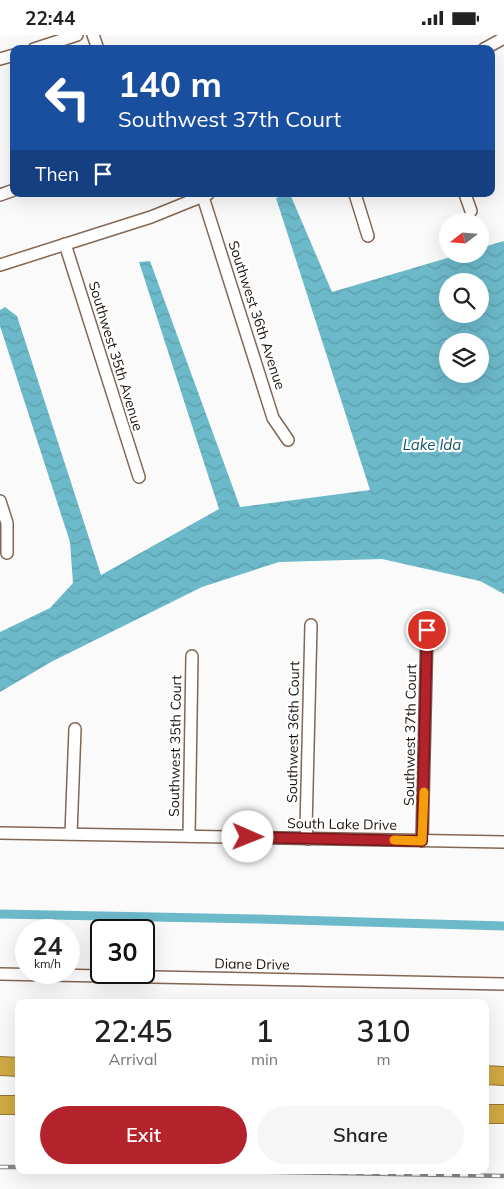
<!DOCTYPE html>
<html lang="en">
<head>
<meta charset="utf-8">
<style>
  body { margin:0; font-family:Mulish,sans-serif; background:#f6f6f6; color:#222; height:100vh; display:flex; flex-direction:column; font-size:19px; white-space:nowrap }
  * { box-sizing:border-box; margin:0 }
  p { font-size:16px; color:#767676 }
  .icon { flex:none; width:28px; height:28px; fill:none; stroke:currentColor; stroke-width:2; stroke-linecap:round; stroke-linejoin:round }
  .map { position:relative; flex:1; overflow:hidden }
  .side { position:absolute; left:15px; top:964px; width:474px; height:175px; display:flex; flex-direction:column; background:#fff; border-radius:10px; box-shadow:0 5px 20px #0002 }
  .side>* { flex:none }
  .hud { position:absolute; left:10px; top:10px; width:485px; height:152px; border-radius:10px; box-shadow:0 5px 20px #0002; background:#1a4fa0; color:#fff; overflow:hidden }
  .needle { width:32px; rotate:253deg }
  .controls { position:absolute; left:439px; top:178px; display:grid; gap:10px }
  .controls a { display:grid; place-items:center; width:50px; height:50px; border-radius:50%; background:#fff; box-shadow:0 5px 20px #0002; font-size:25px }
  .speed { position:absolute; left:15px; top:884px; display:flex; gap:10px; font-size:25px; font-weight:700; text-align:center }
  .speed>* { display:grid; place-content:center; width:65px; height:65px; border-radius:50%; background:#fff; box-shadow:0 5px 20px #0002; line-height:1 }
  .speed small { font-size:12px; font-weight:400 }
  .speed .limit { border:2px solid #111; border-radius:8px; background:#fff; color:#111 }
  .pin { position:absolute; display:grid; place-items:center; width:42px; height:42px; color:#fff; margin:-21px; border:2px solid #fff; border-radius:50%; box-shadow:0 1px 5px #0007 }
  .me { position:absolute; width:55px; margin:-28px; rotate:91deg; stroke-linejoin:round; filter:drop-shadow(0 0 4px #0008) }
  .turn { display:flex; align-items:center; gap:18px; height:105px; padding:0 25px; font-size:22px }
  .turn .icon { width:65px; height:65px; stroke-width:2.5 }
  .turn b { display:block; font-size:35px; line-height:42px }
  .then { display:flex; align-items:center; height:48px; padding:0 25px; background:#0003; gap:10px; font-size:19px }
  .eta { display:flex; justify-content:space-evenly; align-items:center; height:85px; text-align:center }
  .eta b { font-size:30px; font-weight:600; line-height:35px }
  .action { display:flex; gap:10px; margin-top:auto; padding:10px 25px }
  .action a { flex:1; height:58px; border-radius:30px; background:#b4232b; color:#fff; font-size:20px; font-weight:600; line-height:58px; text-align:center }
  .action a+a { background:#f6f6f6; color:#222 }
  .status { display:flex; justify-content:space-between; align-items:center; height:35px; padding:0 25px; background:#fff; direction:ltr }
  .status svg { height:14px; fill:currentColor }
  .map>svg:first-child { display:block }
</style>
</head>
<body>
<div class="status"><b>22:44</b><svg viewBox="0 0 49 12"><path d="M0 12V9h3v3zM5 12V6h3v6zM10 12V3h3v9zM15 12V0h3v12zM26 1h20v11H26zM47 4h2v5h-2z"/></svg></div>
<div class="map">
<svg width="504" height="1154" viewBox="0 0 504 1154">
  <defs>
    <pattern id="water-waves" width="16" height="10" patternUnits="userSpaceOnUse" patternTransform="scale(1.25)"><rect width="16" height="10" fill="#6cb9ca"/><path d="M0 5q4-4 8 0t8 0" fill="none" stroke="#5d9eac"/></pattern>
  </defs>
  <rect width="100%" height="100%" fill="#fafafa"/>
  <path fill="url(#water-waves)" fill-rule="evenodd" d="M290 159 332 257 461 219H480V213L504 206V559L480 546 382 524 279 527 202 552 51 627 0 657V597L50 573 73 548 70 507 0 291V275L5 272 17 281 101 540 219 474 139 227 150 226 240 472 370 455 276 163ZM448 246H480V279H448ZM448 306H480V339H448Z"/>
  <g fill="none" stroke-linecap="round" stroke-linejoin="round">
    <path stroke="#6cb9ca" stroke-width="9" d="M0 879 258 884 504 891"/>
    <g stroke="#836653" stroke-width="14">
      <g id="minor">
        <path d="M93 0 98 14"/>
        <path d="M34 14 77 0"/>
        <path d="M484 14 504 3"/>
        <path d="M0 24 14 20"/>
        <path d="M355 159 368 201"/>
        <path d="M465 159 471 176"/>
        <path d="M0 160 14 155"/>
        <path d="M203 162 273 383 288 405"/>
        <path d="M65 209 139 442"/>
        <path d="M0 230 151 182 208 159"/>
        <path d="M0 466 7 488V518"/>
        <path d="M0 798 504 807"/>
        <path d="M71 799 75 694"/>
        <path d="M189 801 192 621"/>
        <path d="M308 804 306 794 311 590"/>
        <path d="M422 806 427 595"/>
        <path d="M0 939 504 949"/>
      </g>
    </g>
    <g stroke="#927430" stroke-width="20">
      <g id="highway">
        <path d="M0 1031 19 1032"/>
        <path d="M485 1040 504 1041"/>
        <path d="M0 1070H19"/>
        <path d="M485 1079H504"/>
      </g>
    </g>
    <use href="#minor" stroke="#fff" stroke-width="11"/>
    <use href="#highway" stroke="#d0a944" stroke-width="18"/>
    <g stroke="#8b8682" stroke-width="4.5">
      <g id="rail">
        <path d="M0 1132H19"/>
        <path d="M172 1135 504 1141"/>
      </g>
    </g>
    <use href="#rail" stroke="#fff" stroke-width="2.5" stroke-dasharray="8" stroke-linecap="butt"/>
  </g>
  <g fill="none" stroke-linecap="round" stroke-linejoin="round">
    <g stroke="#75171c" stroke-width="12">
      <path id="route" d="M248 802 422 806 427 595"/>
    </g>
    <use href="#route" stroke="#b4232b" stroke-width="9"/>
    <path stroke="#f59e0b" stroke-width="9" d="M394 805 422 806 424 757"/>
  </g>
  <g text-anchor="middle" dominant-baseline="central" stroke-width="4.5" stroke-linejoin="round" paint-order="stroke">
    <g font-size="14" fill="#1e130b" stroke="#fff">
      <text transform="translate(257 280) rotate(72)">Southwest 36th Avenue</text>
      <text transform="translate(116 321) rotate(73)">Southwest 35th Avenue</text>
      <text transform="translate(293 697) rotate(-89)">Southwest 36th Court</text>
      <text transform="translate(410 700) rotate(-89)">Southwest 37th Court</text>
      <text transform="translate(175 711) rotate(-89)">Southwest 35th Court</text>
      <text transform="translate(342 789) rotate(1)">South Lake Drive</text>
      <text transform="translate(252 929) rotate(1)">Diane Drive</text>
    </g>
    <g font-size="15" font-style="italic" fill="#125561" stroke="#fff">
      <text x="432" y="409">Lake Ida</text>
    </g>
  </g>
</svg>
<div class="controls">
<a><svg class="needle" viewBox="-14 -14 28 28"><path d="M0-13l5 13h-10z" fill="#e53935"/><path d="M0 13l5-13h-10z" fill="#767676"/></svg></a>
<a><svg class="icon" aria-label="search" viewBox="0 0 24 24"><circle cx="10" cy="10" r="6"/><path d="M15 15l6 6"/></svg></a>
<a><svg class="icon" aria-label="layers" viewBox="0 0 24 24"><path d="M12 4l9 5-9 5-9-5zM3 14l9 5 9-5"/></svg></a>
</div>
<div class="speed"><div>24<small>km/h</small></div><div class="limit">30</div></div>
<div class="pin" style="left:427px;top:595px;background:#d93025"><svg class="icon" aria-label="arrive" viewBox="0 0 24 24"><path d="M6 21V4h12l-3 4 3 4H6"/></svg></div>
<svg class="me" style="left:248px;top:802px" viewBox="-20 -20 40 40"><circle r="19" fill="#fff"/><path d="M0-13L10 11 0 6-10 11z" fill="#b4232b"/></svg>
<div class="hud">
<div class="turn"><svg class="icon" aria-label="left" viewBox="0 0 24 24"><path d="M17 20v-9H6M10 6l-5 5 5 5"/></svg><div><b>140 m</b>Southwest 37th Court</div></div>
<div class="then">Then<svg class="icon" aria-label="arrive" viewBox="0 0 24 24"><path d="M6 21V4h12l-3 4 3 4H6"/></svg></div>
</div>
<section class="side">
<div class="eta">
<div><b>22:45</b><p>Arrival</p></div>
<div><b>1</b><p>min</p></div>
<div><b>310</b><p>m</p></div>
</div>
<div class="action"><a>Exit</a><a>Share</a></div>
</section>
</div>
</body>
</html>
